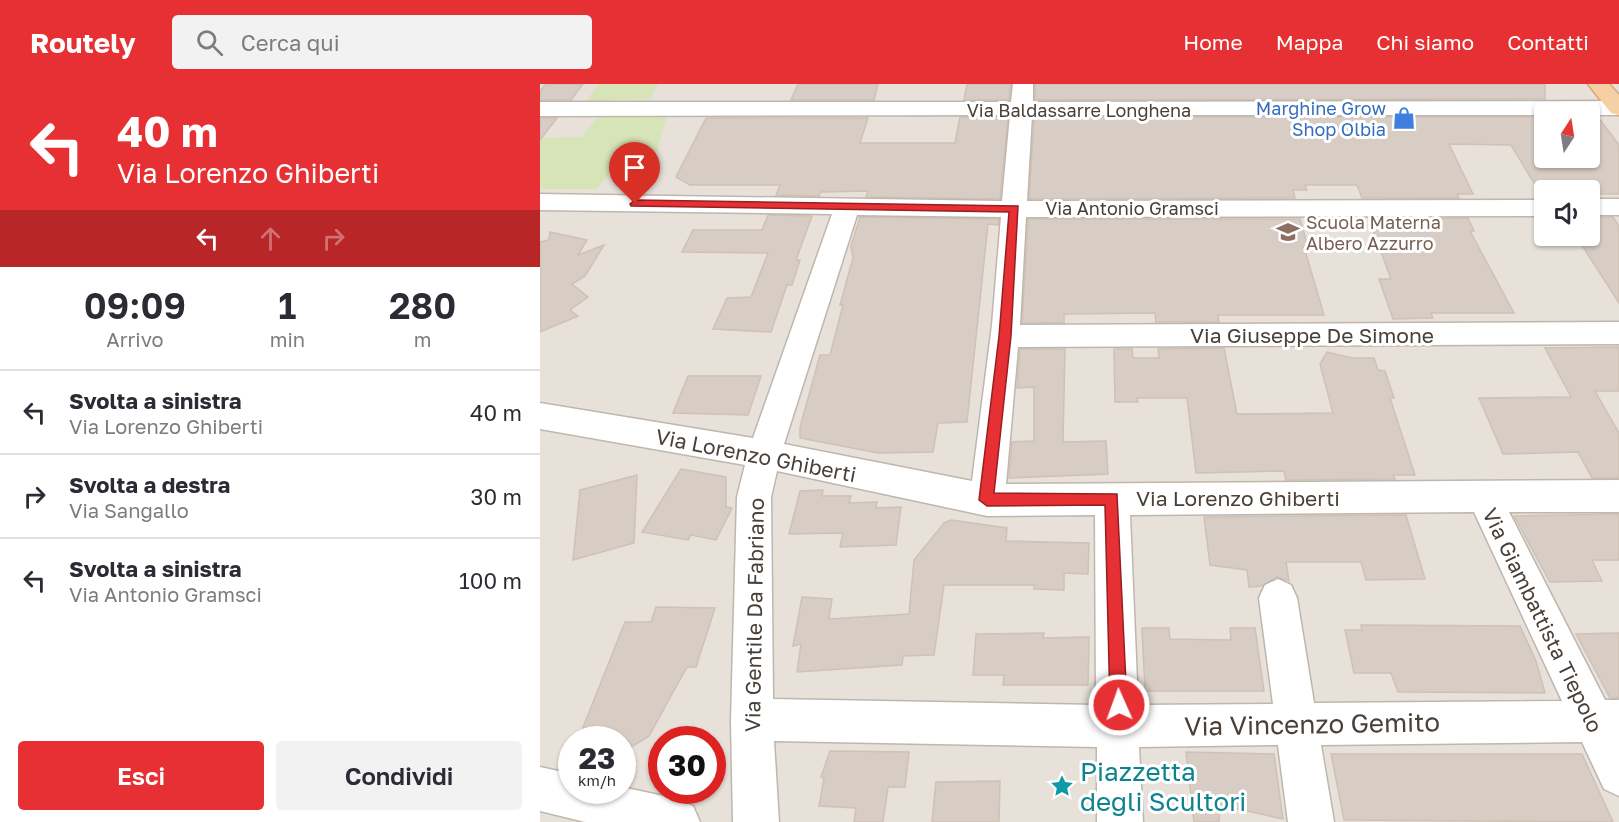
<!DOCTYPE html>
<html lang="it">
<head>
<meta charset="utf-8">
<style>
  body { margin:0; font-family:"Golos Text",sans-serif; background:#f2f2f3; color:#2b2b33; height:100vh; display:flex; flex-direction:column; font-size:22px; white-space:nowrap }
  * { box-sizing:border-box; margin:0 }
  p { font-size:20px; color:#7c7c81 }
  .icon { flex:none; width:33px; height:33px; fill:none; stroke:currentColor; stroke-width:2; stroke-linecap:round; stroke-linejoin:round }
  .map { position:relative; flex:1; overflow:hidden }
  .sheet { display:flex; flex-direction:column; background:#fff; width:540px }
  .sheet>* { flex:none }
  .top-card { background:#e63033; color:#fff; overflow:hidden }
  .needle { width:39px; rotate:12deg }
  .fabs { position:absolute; left:994px; top:18px; display:grid; gap:12px }
  .fabs a { display:grid; place-items:center; width:66px; height:66px; border-radius:6px; background:#fff; box-shadow:0 2px 4px #0004; font-size:30px }
  .speed { position:absolute; left:18px; top:642px; display:flex; gap:12px; font-size:30px; font-weight:700; text-align:center }
  .speed>* { display:grid; place-content:center; width:78px; height:78px; border-radius:50%; background:#fff; box-shadow:0 2px 4px #0004; line-height:1 }
  .speed small { font-size:15px; font-weight:400 }
  .speed .limit { border:9px solid #d22; background:#fff; color:#111 }
  .pin { position:absolute; display:grid; place-items:center; width:51px; height:51px; color:#fff; margin:-62px -26px; border-radius:50% 50% 50% 0; rotate:-45deg; box-shadow:0 0 6px #0007 }
  .pin .icon { rotate:45deg }
  .me { position:absolute; width:66px; margin:-33px; rotate:358deg; stroke-linejoin:round; filter:drop-shadow(0 0 4px #0008) }
  .turn { display:flex; align-items:center; gap:21px; height:126px; padding:0 18px; font-size:27px }
  .turn .icon { width:78px; height:78px; stroke-width:2.5 }
  .turn b { display:block; font-size:42px; line-height:51px }
  .lanes { display:flex; align-items:center; height:57px; padding:0 18px; background:#0003; justify-content:center; gap:30px; direction:ltr }
  .lanes .off { opacity:.35 }
  .eta { display:flex; justify-content:space-evenly; align-items:center; height:102px; text-align:center }
  .eta b { font-size:36px; font-weight:600; line-height:42px }
  .button { display:flex; gap:12px; margin-top:auto; padding:12px 18px }
  .button a { flex:1; height:69px; border-radius:6px; background:#e63033; color:#fff; font-size:24px; font-weight:600; line-height:69px; text-align:center }
  .button a+a { background:#f2f2f3; color:#2b2b33 }
  ul { padding:0; list-style:none }
  li { display:flex; align-items:center; gap:18px; height:84px; padding:0 18px; border-top:2px solid #e1e1e2 }
  li div { flex:1 }
  li b { display:block; font-size:22px }
  li em { font-style:normal }
  header { display:flex; align-items:center; gap:36px; box-sizing:border-box; height:84px; padding:0 30px; background:#e63033; color:#fff }
  header strong { font-size:28px }
  nav { display:flex; gap:33px; margin-inline-start:auto; font-size:21px }
  .search { width:420px; height:54px; background:#f2f2f3; display:flex; align-items:center; gap:15px; box-sizing:border-box; padding:0 21px; border-radius:6px; color:#7c7c81; font-size:22px }
  main { display:flex; flex:1; min-height:0 }
  .map>svg:first-child { display:block }
</style>
</head>
<body>
<header>
<strong>Routely</strong>
<div class="search"><svg class="icon" aria-label="search" viewBox="0 0 24 24"><circle cx="10" cy="10" r="6"/><path d="M15 15l6 6"/></svg>Cerca qui</div>
<nav><a>Home</a><a>Mappa</a><a>Chi siamo</a><a>Contatti</a></nav>
</header>
<main>
<section class="sheet">
<div class="top-card">
<div class="turn"><svg class="icon" aria-label="left" viewBox="0 0 24 24"><path d="M17 20v-9H6M10 6l-5 5 5 5"/></svg><div><b>40 m</b>Via Lorenzo Ghiberti</div></div>
<div class="lanes"><svg class="icon" aria-label="left" viewBox="0 0 24 24"><path d="M17 20v-9H6M10 6l-5 5 5 5"/></svg><svg class="icon off" aria-label="ahead" viewBox="0 0 24 24"><path d="M12 20V5M6 11l6-6 6 6"/></svg><svg class="icon off" aria-label="right" viewBox="0 0 24 24"><path d="M7 20v-9h11M14 6l5 5-5 5"/></svg></div>
</div>
<div class="eta">
<div><b>09:09</b><p>Arrivo</p></div>
<div><b>1</b><p>min</p></div>
<div><b>280</b><p>m</p></div>
</div>
<ul>
<li><svg class="icon" aria-label="left" viewBox="0 0 24 24"><path d="M17 20v-9H6M10 6l-5 5 5 5"/></svg><div><b>Svolta a sinistra</b><p>Via Lorenzo Ghiberti</p></div><em>40 m</em></li>
<li><svg class="icon" aria-label="right" viewBox="0 0 24 24"><path d="M7 20v-9h11M14 6l5 5-5 5"/></svg><div><b>Svolta a destra</b><p>Via Sangallo</p></div><em>30 m</em></li>
<li><svg class="icon" aria-label="left" viewBox="0 0 24 24"><path d="M17 20v-9H6M10 6l-5 5 5 5"/></svg><div><b>Svolta a sinistra</b><p>Via Antonio Gramsci</p></div><em>100 m</em></li>
</ul>
<div class="button"><a>Esci</a><a>Condividi</a></div>
</section>
<div class="map">
<svg width="1079" height="738" viewBox="0 0 1079 738">
  <rect width="100%" height="100%" fill="#f4f0eb"/>
  <path fill="#e7e1da" fill-rule="evenodd" d="M0 0H1079V738H0ZM1005 28H1050V74H1005ZM1005 106H1050V152H1005ZM32 656H82V706H32ZM122 656H172V706H122Z"/>
  <g fill="#d7e4b8">
    <path d="M59 0H118L110 15 46 17Z"/>
    <path d="M60 31H127L107 104 85 106 92 85 71 87 57 105H0V54L41 53Z"/>
  </g>
  <g fill="#d8cdc4" stroke="#cfc1b5" stroke-width="1.5">
    <path d="M6 0H43L31 16H0V7Z"/>
    <path d="M258 0H338L334 16H251Z"/>
    <path d="M427 0H471L469 16H424Z"/>
    <path d="M495 0H1005V15L495 16Z"/>
    <path d="M420 33H468L460 115 326 113 328 107 281 108 279 112 236 111 240 101H150L136 93 166 34H328L320 59H415Z"/>
    <path d="M494 33H1005V74H1050V33H1058L1079 61V110H1057L1059 113H1050V106H1005L1003 114 971 61 909 60 933 110H917L919 114H822L817 101H765L767 106H753L755 114 489 115Z"/>
    <path d="M0 34H17L0 56Z"/>
    <path d="M228 131 272 132 256 176H260L252 201H247L231 248 173 245 187 214 211 213 228 169 142 168 153 146H222Z"/>
    <path d="M320 133 459 135 458 141 448 140 427 338 398 339 393 368 338 369 260 354V343L280 271H290L303 221H300L313 174 311 162Z"/>
    <path d="M1050 133H1073L1079 142V219L1036 152H1050Z"/>
    <path d="M928 134 934 147H930L974 229H891L893 234 853 235 839 195H851L829 135Z"/>
    <path d="M488 135H760L768 163H764L784 231H678L679 238H616L615 229 524 230V239H482Z"/>
    <path d="M10 148 47 156 38 171 64 161 45 192 32 200 48 213 30 226 38 232 0 248V158L9 156Z"/>
    <path d="M1079 263V307H1055L1079 349V394H1052L1038 368 963 370 939 314 1031 313 1005 264Z"/>
    <path d="M684 264 697 330 793 329 780 280 787 268 812 274H834L838 286 845 287 854 314H850L875 391H853L855 395 746 396 744 387 656 389 647 314H597L598 318H575L574 265H592L593 274H619L618 265Z"/>
    <path d="M480 265H525L523 358 566 357 568 390 469 394 472 358 494 357V303L477 304Z"/>
    <path d="M148 292H221L208 331 133 329Z"/>
    <path d="M141 385 186 393V423L192 424 176 456 151 451 148 456 102 448Z"/>
    <path d="M97 391 94 459 33 476 40 406Z"/>
    <path d="M283 406 282 412H311L309 419 337 418 336 424 361 423 356 461 300 463 303 449 249 450 260 407Z"/>
    <path d="M1079 430V476H1052L1062 497 1010 498 974 432Z"/>
    <path d="M866 431 885 495 826 496 821 478H746L749 497 737 493 722 502 709 503 707 486 670 481 664 433Z"/>
    <path d="M411 436 467 444 466 457 549 459 548 490 524 489V506L494 505V501H404L394 571 363 572 362 581 257 588 261 560 253 562 262 513 292 515 289 535 369 530 374 476 404 439Z"/>
    <path d="M116 523 175 524 156 583H147L109 652 82 669V656H38L85 538H111Z"/>
    <path d="M821 541 980 542 996 577 1005 609 858 608 851 589H814L805 546H822Z"/>
    <path d="M602 544H629L630 555 691 556 690 544H715L724 607H605Z"/>
    <path d="M504 549 503 554 549 553 548 601H463L464 591H433L436 550Z"/>
    <path d="M1079 549V614H1070L1036 550Z"/>
    <path d="M290 667 369 668 365 703H348L343 738H314L316 724 279 722 284 694 281 693Z"/>
    <path d="M646 668 734 670 743 735 680 721 679 738H654Z"/>
    <path d="M791 670H1042L1073 738 804 736Z"/>
    <path d="M460 697 459 738H392L396 698Z"/>
  </g>
  <g fill="none" stroke-linecap="round" stroke-linejoin="round">
    <g stroke="#bfb6ae" stroke-width="3">
      <g id="minor">
        <path d="M473 0H493V18L1079 17V31H492L487 117 1005 116V132L486 133 480 241 1079 238V260L478 263 466 400 1079 396V428H969L1065 616H1079V712L1064 705 1042 658 781 661 794 738H748L738 661 599 663 603 738H557V663L234 657 239 738H193L191 636 197 413 205 381 0 345V319L213 354 292 130 0 126V110L462 117 470 31 0 32V18H471ZM317 131 461 133 452 241 432 397 244 360ZM237 387 447 432 555 431 556 621 233 615 231 413ZM934 428 1022 617 774 619 757 514 751 501 738 495 725 501 719 514 733 620 598 621 590 431Z"/>
        <rect x="1050" y="115" width="29" height="16"/>
        <path d="M0 683 32 690V706H82V703L137 715 153 722 160 738H45L0 727Z"/>
      </g>
    </g>
    <g stroke="#d9aa74" stroke-width="3">
      <path id="major" d="M1048 0H1069L1079 11V31L1071 29Z"/>
    </g>
    <use href="#minor" fill="#fff" fill-rule="evenodd"/>
    <use href="#major" fill="#f5d0a3" fill-rule="evenodd"/>
  </g>
  <path fill="#e63033" stroke="#961f21" stroke-width="1.5" d="M95 116 478 122 471 252 454 409 577 410 587 621 585 627 579 630 573 627 570 621 565 421 447 422 439 416 459 252 469 128 91 122 90 120Z"/>
  <defs>
    <g id="shop-bare" transform="scale(1.8)"><path d="M-5-2.5h2.3a2.7 3.5 0 0 1 5.4 0H5L5.5 6h-11ZM-1.5-2.5h3a1.5 2.3 0 0 0-3 0Z" fill="#3f7fe0" stroke="#fff" stroke-width="2.5" paint-order="stroke"/></g>
    <g id="school-bare" transform="scale(1.8)"><path d="M0-5L7-2L0 1L-7-2ZM-4 1L0 2.5L4 1V4Q0 6-4 4Z" fill="#8d6e63" stroke="#fff" stroke-width="2.5" paint-order="stroke"/></g>
    <g id="sight-bare" transform="scale(1.8)"><path d="M0-6L1.8-2.2L6-1.7L2.9 1.2L3.7 5.4L0 3.3L-3.7 5.4L-2.9 1.2L-6-1.7L-1.8-2.2Z" fill="#0f9aa8" stroke="#fff" stroke-width="2.5" paint-order="stroke"/></g>
  </defs>
  <g fill-rule="evenodd">
    <use href="#shop-bare" x="864" y="34"/>
    <use href="#school-bare" x="748" y="148"/>
    <use href="#sight-bare" x="522" y="702"/>
  </g>
  <g text-anchor="middle" dominant-baseline="central" stroke-width="6" stroke-linejoin="round" paint-order="stroke">
    <g font-size="18" fill="#366cbe" stroke="#fff" text-anchor="end">
      <text x="846" y="24">Marghine Grow<tspan x="846" dy="21">Shop Olbia</tspan></text>
    </g>
    <g font-size="18" fill="#484039" stroke="#fff">
      <text x="539" y="26">Via Baldassarre Longhena</text>
      <text x="592" y="124">Via Antonio Gramsci</text>
    </g>
    <g font-size="18" fill="#785e54" stroke="#fff" text-anchor="start">
      <text x="766" y="138">Scuola Materna<tspan x="766" dy="21">Albero Azzurro</tspan></text>
    </g>
    <g font-size="21" fill="#484039" stroke="#fff">
      <text x="772" y="251">Via Giuseppe De Simone</text>
      <text transform="translate(216 371) rotate(11)">Via Lorenzo Ghiberti</text>
      <text x="698" y="414">Via Lorenzo Ghiberti</text>
      <text transform="translate(214 531) rotate(-89)">Via Gentile Da Fabriano</text>
      <text transform="translate(1003 536) rotate(64)">Via Giambattista Tiepolo</text>
    </g>
    <g font-size="26" fill="#484039" stroke="#fff">
      <text transform="translate(772 640) rotate(-1)">Via Vincenzo Gemito</text>
    </g>
    <g font-size="26" fill="#0d838f" stroke="#fff" text-anchor="start">
      <text x="540" y="687">Piazzetta<tspan x="540" dy="30">degli Scultori</tspan></text>
    </g>
  </g>
</svg>
<div class="fabs">
<a><svg class="needle" viewBox="-14 -14 28 28"><path d="M0-13l5 13h-10z" fill="#e53935"/><path d="M0 13l5-13h-10z" fill="#7c7c81"/></svg></a>
<a><svg class="icon" aria-label="sound" viewBox="0 0 24 24"><path d="M4 9h4l5-4v14l-5-4H4zM17 9q2 3 0 6"/></svg></a>
</div>
<div class="speed"><div>23<small>km/h</small></div><div class="limit">30</div></div>
<div class="pin" style="left:95px;top:120px;background:#d93025"><svg class="icon" aria-label="arrive" viewBox="0 0 24 24"><path d="M6 21V4h12l-3 4 3 4H6"/></svg></div>
<svg class="me" style="left:579px;top:621px" viewBox="-20 -20 40 40"><circle r="17" fill="#e63033" stroke="#fff" stroke-width="3"/><path d="M0-11L8 9 0 5-8 9z" fill="#fff"/></svg>
</div>
</main>
</body>
</html>
